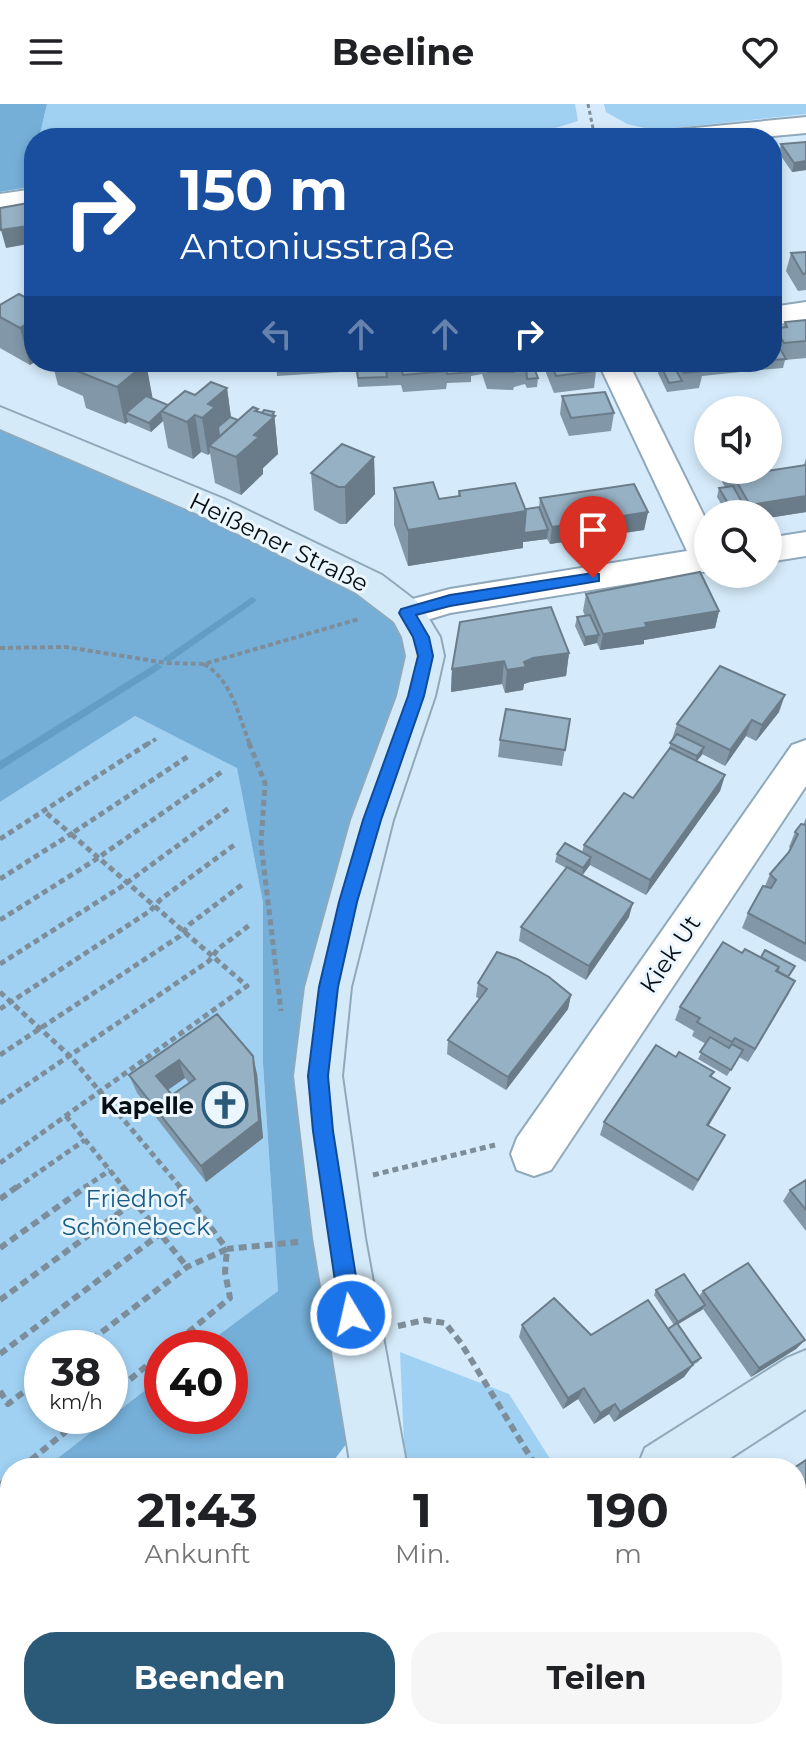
<!DOCTYPE html>
<html lang="de">
<head>
<meta charset="utf-8">
<style>
  body { margin:0; font-family:Montserrat,sans-serif; background:#f6f6f6; color:#202124; height:100vh; display:flex; flex-direction:column; font-size:30px; white-space:nowrap }
  * { box-sizing:border-box; margin:0 }
  p { font-size:26px; color:#757577 }
  .icon { flex:none; width:44px; height:44px; fill:none; stroke:currentColor; stroke-width:2; stroke-linecap:round; stroke-linejoin:round }
  .map { position:relative; flex:1; overflow:hidden }
  .details { position:absolute; left:0px; top:1354px; width:806px; height:282px; display:flex; flex-direction:column; background:#fff; border-radius:32px 32px 0 0; box-shadow:0 4px 12px #0003 }
  .details>* { flex:none }
  .top-card { position:absolute; left:24px; top:24px; width:758px; height:244px; border-radius:32px; box-shadow:0 4px 12px #0003; background:#1a4fa0; color:#fff; overflow:hidden }
  .tools { position:absolute; left:694px; top:292px; display:grid; gap:16px }
  .tools a { display:grid; place-items:center; width:88px; height:88px; border-radius:50%; background:#fff; box-shadow:0 4px 12px #0003; font-size:40px }
  .speed { position:absolute; left:24px; top:1226px; display:flex; gap:16px; font-size:40px; font-weight:700; text-align:center }
  .speed>* { display:grid; place-content:center; width:104px; height:104px; border-radius:50%; background:#fff; box-shadow:0 4px 12px #0003; line-height:1 }
  .speed small { font-size:20px; font-weight:400 }
  .speed .limit { border:12px solid #d22; background:#fff; color:#111 }
  .pin { position:absolute; display:grid; place-items:center; width:68px; height:68px; color:#fff; margin:-82px -34px; border-radius:50% 50% 50% 0; rotate:-45deg; box-shadow:0 0 8px #0007 }
  .pin .icon { rotate:45deg }
  .me { position:absolute; width:88px; margin:-44px; rotate:351deg; stroke-linejoin:round; filter:drop-shadow(0 0 6px #0008) }
  .turn { display:flex; align-items:center; gap:28px; height:168px; padding:0 24px; font-size:36px }
  .turn .icon { width:104px; height:104px; stroke-width:2.5 }
  .turn b { display:block; font-size:56px; line-height:68px }
  .lanes { display:flex; align-items:center; height:76px; padding:0 24px; background:#0003; justify-content:center; gap:40px; direction:ltr }
  .lanes .off { opacity:.35 }
  .eta { display:flex; justify-content:space-evenly; align-items:center; height:136px; text-align:center }
  .eta b { font-size:48px; font-weight:700; line-height:56px }
  .button { display:flex; gap:16px; margin-top:auto; padding:16px 24px }
  .button a { flex:1; height:92px; border-radius:32px; background:#2b5a79; color:#fff; font-size:32px; font-weight:700; line-height:92px; text-align:center }
  .button a+a { background:#f6f6f6; color:#202124 }
  header { display:flex; justify-content:space-between; align-items:center; height:104px; padding:0 24px; background:#fff; font-size:36px; font-weight:700 }
  .map>svg:first-child { display:block }
</style>
</head>
<body>
<header><svg class="icon" aria-label="menu" viewBox="0 0 24 24"><path d="M4 6h16M4 12h16M4 18h16"/></svg>Beeline<svg class="icon" aria-label="heart" viewBox="0 0 24 24"><path d="M12 20l-8-8c-3-5 5-10 8-4 3-6 11-1 8 4z"/></svg></header>
<div class="map">
<svg width="806" height="1635" viewBox="0 0 806 1635">
  <rect width="100%" height="100%" fill="#d5ebfb"/>
  <g fill="#a0d1f3" fill-rule="evenodd">
    <path d="M47 0H575L578 17 552 25 426 34H39Z"/>
    <path d="M604 0H806V10L654 26 627 20 606 8Z"/>
    <path d="M135 612 237 663 263 799V960L278 1187 201 1244H162V1273L45 1364H10V1392L0 1400V698ZM42 1244H110V1312H42Z"/>
    <path d="M400 1248 509 1290 556 1364H405Z"/>
  </g>
  <g fill="#75afd8">
    <path d="M0 0H47L39 34H34V52L24 84 0 88Z"/>
    <path d="M0 315 337 465 418 532 326 884 363 1318 328 1364H45L162 1273V1312H230V1244H201L278 1187 263 960V799L237 664 135 612 0 698Z"/>
    <path d="M10 1392V1626H34L24 1635H0V1400Z"/>
  </g>
  <g fill="none" stroke-linecap="round" stroke-linejoin="round">
    <g fill="#639dc4" fill-rule="evenodd">
      <path d="M252 493 257 496 255 498 171 557H165L163 555 165 553Z"/>
      <path d="M157 559 162 563 160 565 0 666V657Z"/>
    </g>
    <g stroke="#8fa9bb" stroke-width="4">
      <g id="street">
        <path d="M806 13V29L751 34H661L665 29 674 26Z"/>
        <path d="M34 85V101L0 106V90Z"/>
        <path d="M806 198V216L772 221V203Z"/>
        <path d="M598 258H628L708 420V467L450 509 407 522 394 518 389 509 394 500 450 485 687 447Z"/>
        <path d="M806 428V452L768 458V434Z"/>
        <path d="M806 636V682L551 1066 534 1072 517 1066 511 1050 517 1034 792 641Z"/>
      </g>
    </g>
    <g stroke="#8fa9bb" stroke-width="4">
      <g id="secondary">
        <path d="M0 303 224 395 382 471 420 500 440 533 444 552 435 592 393 716 351 883 342 972 365 1134 407 1364H351L313 1134 294 972 305 883 351 716 397 592 406 552 402 533 394 518 356 489 200 411 0 325Z"/>
        <path d="M806 1246V1305L715 1364H637L645 1344 787 1254Z"/>
        <path d="M399 1626H461L464 1635H402Z"/>
      </g>
    </g>
    <path stroke="#7d8e9a" stroke-width="3" stroke-dasharray="4 3" stroke-linecap="butt" d="M588 0 595 34"/>
    <g stroke="#7d8e9a" stroke-width="4" stroke-dasharray="5 3" stroke-linecap="butt">
      <path d="M0 544 65 543 167 559 204 560 359 515"/>
      <path d="M204 560C232 576 239 613 250 641"/>
      <path d="M146 641 156 635"/>
    </g>
    <g stroke="#7d8e9a" stroke-width="5" stroke-dasharray="6 4" stroke-linecap="butt">
      <path d="M249 639 265 679 261 739 281 907"/>
      <path d="M0 735 149 639"/>
      <path d="M0 775 71 730 45 708"/>
      <path d="M0 816 92 758 223 667"/>
      <path d="M0 860 121 783 229 704"/>
      <path d="M0 888 70 952 181 1084"/>
      <path d="M0 905 150 807 161 795 237 739"/>
      <path d="M0 951 180 832 190 820 243 780"/>
      <path d="M0 999 209 857 218 845 251 820"/>
      <path d="M66 1012 124 1084"/>
      <path d="M0 1059 247 882 71 730 190 651"/>
      <path d="M373 1071 495 1041"/>
      <path d="M16 1084 85 1036"/>
      <path d="M84 1084 110 1066"/>
    </g>
    <g stroke="#7d8e9a" stroke-width="6" stroke-dasharray="8 5" stroke-linecap="butt">
      <path d="M122 1082 187 1163"/>
      <path d="M179 1082 227 1145 298 1138"/>
      <path d="M0 1095 18 1082"/>
      <path d="M0 1144 87 1082"/>
      <path d="M0 1196 134 1098"/>
      <path d="M398 1222 425 1216 445 1219 461 1239 537 1364"/>
      <path d="M81 1244 187 1163 227 1145 225 1168 230 1194 169 1244"/>
      <path d="M0 1250 160 1130"/>
      <path d="M0 1287 8 1300 42 1274"/>
      <path d="M110 1292 162 1249"/>
      <path d="M21 1364 85 1312"/>
      <path d="M0 1381 10 1373"/>
    </g>
    <use href="#street" fill="#fff" fill-rule="evenodd"/>
    <use href="#secondary" fill="#d5eaf8" fill-rule="evenodd"/>
  </g>
  <g fill="#8298a9" fill-rule="evenodd">
    <path d="M806 38V66L792 68 779 49 781 40Z"/>
    <path d="M806 148V186L798 187 786 167 791 149Z"/>
    <path d="M34 198 30 261 0 244V201Z"/>
    <path d="M806 216V254L785 256 783 264 760 266 756 258H772V236L775 224 783 223 785 218Z"/>
    <path d="M52 258H144L146 259 152 294 168 301 195 291 227 284 231 313 238 316 258 308 262 309 274 308 278 350 263 364V370L241 391 215 379 210 349 208 351 201 348 193 355 168 344 163 317 151 328 128 318 125 320 86 304 83 292 58 281Z"/>
    <path d="M276 258H524L526 262 538 274 537 283 527 284 525 280 514 283 513 286 487 285 482 270 471 272V278L447 279 446 285 403 288 401 281 358 283 356 267 277 272Z"/>
    <path d="M547 258H592L596 267 594 284 554 289 546 269Z"/>
    <path d="M666 258H752L750 267 702 272 699 284 667 288 658 269 660 260 667 259Z"/>
    <path d="M562 292 614 309 611 327 569 332 560 310Z"/>
    <path d="M374 353 375 390 346 420H340L314 406 311 369Z"/>
    <path d="M806 354V408L768 414V410H727L717 393 719 384 725 383 722 378 726 366H752L754 369 804 361Z"/>
    <path d="M394 384 439 395 458 392 459 387 526 405 539 403 540 394 648 408 644 426 550 440 547 435 523 438V444L408 462 394 421Z"/>
    <path d="M586 490 719 507 715 524 644 536V540L600 546 597 539 584 542 575 522 577 513 585 512 583 507Z"/>
    <path d="M569 549 566 572 530 578 524 580 523 586 505 589 502 580 451 588 452 565Z"/>
    <path d="M779 608 756 637 746 632 725 662 702 650 697 657 725 671 720 687 646 791 590 761 582 771 629 813 586 876 519 837 521 823 566 764 555 758 557 750 582 748 584 741 633 694 668 647 677 620Z"/>
    <path d="M570 615 562 662 498 653 500 636Z"/>
    <path d="M806 714V858L742 824 748 809 765 782 770 770 789 748 790 744 789 743 795 728 803 721Z"/>
    <path d="M788 873 795 877 748 958 739 953 727 972 698 955 706 940 692 932 694 927 675 916 680 903Z"/>
    <path d="M478 879 571 891 568 905 506 986 447 950 448 936 480 895 476 893Z"/>
    <path d="M217 910 257 970 263 1034 206 1078 137 989 129 971ZM185 974 189 979 172 991 168 986Z"/>
    <path d="M676 953 714 968 711 973 724 996 708 1021 725 1031 693 1087 600 1031 604 1018Z"/>
    <path d="M806 1076V1127L783 1097 790 1086Z"/>
    <path d="M656 1186 699 1192 703 1187 805 1236 796 1245 751 1273 703 1205 678 1220 701 1254 698 1258 693 1261 684 1273 614 1318 609 1310 594 1320 578 1295 563 1305 519 1233 522 1221 591 1231 668 1225 674 1221 654 1191Z"/>
    <path d="M806 1356V1450L801 1452 796 1444V1364Z"/>
    <path d="M589 1626H662L650 1635H593Z"/>
  </g>
  <g fill="#6a7c89">
    <path d="M806 57V66L792 68 794 59Z"/>
    <path d="M34 121V139L6 144 1 126Z"/>
    <path d="M34 215 35 258 30 261 20 224Z"/>
    <path d="M146 259 153 296 126 309 128 318 125 320 117 283Z"/>
    <path d="M227 284 232 322 219 331 220 340 209 342 210 349 208 351 202 314 208 300Z"/>
    <path d="M258 305 260 325 274 308 278 350 263 364V370L241 391 236 353 255 307Z"/>
    <path d="M161 308 163 317 151 328 149 319Z"/>
    <path d="M195 311 201 348 193 355 187 318Z"/>
    <path d="M374 353 375 390 346 420 345 383Z"/>
    <path d="M806 392V408L768 414V410H748L750 401Z"/>
    <path d="M745 404 743 410H731L732 406Z"/>
    <path d="M526 407 548 426 547 435 523 438V444L408 462V426Z"/>
    <path d="M648 408 644 426 550 440 552 423Z"/>
    <path d="M719 507 715 524 644 536V540L600 546 603 530 645 519Z"/>
    <path d="M599 531 597 539 584 542 585 533Z"/>
    <path d="M569 549 566 572 530 578 524 580 523 586 505 589 507 566 533 554Z"/>
    <path d="M504 557 502 580 451 588 452 565Z"/>
    <path d="M785 591 779 608 756 637 762 621Z"/>
    <path d="M752 616 746 632 725 662 730 646Z"/>
    <path d="M704 643 702 651 694 660 697 652Z"/>
    <path d="M725 671 720 687 646 791 650 776Z"/>
    <path d="M591 753 590 761 582 772 583 764Z"/>
    <path d="M633 799 629 813 586 876 589 862Z"/>
    <path d="M795 877 788 891 748 958 755 945Z"/>
    <path d="M571 891 568 905 506 986 508 973Z"/>
    <path d="M253 952 257 970 263 1034 206 1078 201 1062Z"/>
    <path d="M179 956 185 974 163 989 156 972Z"/>
    <path d="M730 984 724 996 702 1033 707 1021Z"/>
    <path d="M705 1201 702 1206 675 1222 678 1218Z"/>
    <path d="M805 1236 796 1245 751 1273 759 1264Z"/>
    <path d="M693 1261 684 1273 614 1318 620 1308Z"/>
    <path d="M584 1284 578 1295 563 1305 568 1294Z"/>
    <path d="M615 1300 609 1310 594 1320 600 1309Z"/>
    <path d="M254 1626H258L257 1635H254Z"/>
  </g>
  <g fill="#97b1c4" stroke="#6a7c89" stroke-width="2" fill-rule="evenodd">
    <path d="M806 38V57L794 59 781 40Z"/>
    <path d="M34 98V121L1 126 0 104Z"/>
    <path d="M806 148V169L803 170 791 149Z"/>
    <path d="M19 190 34 198V215L20 224 0 213V201Z"/>
    <path d="M806 216V237L784 239 775 224 787 223 785 218Z"/>
    <path d="M772 236H775L786 255 772 256Z"/>
    <path d="M82 258H144L146 259 117 283 77 267 86 260Z"/>
    <path d="M322 258H385L387 273 358 274 356 258 322 260Z"/>
    <path d="M386 258H445L447 267 403 271 401 264H387Z"/>
    <path d="M445 258H468L472 268 447 270Z"/>
    <path d="M470 258H481L482 262 471 263Z"/>
    <path d="M485 258H524L527 264 515 265 514 268H488Z"/>
    <path d="M550 258H592L596 267 556 272Z"/>
    <path d="M678 258H698L703 267 684 269Z"/>
    <path d="M672 259 682 277 669 279 660 260Z"/>
    <path d="M533 261 538 274 527 275 526 262Z"/>
    <path d="M211 278 227 284 208 300 215 303 202 314 195 311 187 318 161 307 185 287 195 291Z"/>
    <path d="M605 288 614 309 571 314 562 292Z"/>
    <path d="M146 292 168 301 149 319 126 309Z"/>
    <path d="M253 303 258 305 255 307 275 312 254 331 259 333 236 353 209 342Z"/>
    <path d="M264 306 274 308 272 312 262 309Z"/>
    <path d="M230 313 238 316 220 332 219 331 218 323Z"/>
    <path d="M342 340 374 353 345 383H338L311 369Z"/>
    <path d="M806 361V392L750 401 730 366H752L754 369Z"/>
    <path d="M433 378 439 395 460 392 459 387 515 379 526 407 408 426 394 384Z"/>
    <path d="M634 380 648 408 552 423 540 394Z"/>
    <path d="M733 382 745 404 732 406 719 384Z"/>
    <path d="M539 403 548 426 524 429 526 405Z"/>
    <path d="M700 468 719 507 645 519 647 523 603 530 586 490Z"/>
    <path d="M551 503 569 549 533 554 524 558 526 563 507 566 504 557 452 565 460 518Z"/>
    <path d="M590 511 599 531 585 533 577 513Z"/>
    <path d="M720 562 785 591 762 621 752 616 730 646 677 620Z"/>
    <path d="M506 605 570 615 565 646 500 636Z"/>
    <path d="M677 630 704 643 697 652 670 639Z"/>
    <path d="M670 644 725 671 650 776 584 741 624 689 633 694Z"/>
    <path d="M801 720 806 721V840L748 809 763 782 771 784 776 776 770 770 789 748 798 730 795 728Z"/>
    <path d="M565 739 591 753 583 764 557 750Z"/>
    <path d="M567 763 633 799 589 862 521 823Z"/>
    <path d="M723 838 742 849 745 845 779 863 776 867 795 877 755 945 735 934 732 938 697 918 700 914 680 903Z"/>
    <path d="M765 846 795 862 788 873 777 867 779 863 761 853Z"/>
    <path d="M497 848 517 855 549 873 571 891 508 973 448 936 487 885 478 879Z"/>
    <path d="M217 910 253 952 259 1017 201 1062 129 971ZM179 956 195 975 172 991 156 972Z"/>
    <path d="M710 933 729 944 732 940 743 946 731 966 700 948Z"/>
    <path d="M656 941 676 953 679 948 714 968 710 972 730 984 707 1021 725 1031 698 1076 604 1018Z"/>
    <path d="M806 1076V1106L790 1086Z"/>
    <path d="M748 1159 805 1236 759 1264 703 1187Z"/>
    <path d="M684 1170 705 1201 678 1218 656 1186Z"/>
    <path d="M554 1194 591 1231 648 1196 693 1261 620 1308 615 1300 600 1309 584 1284 568 1294 522 1221Z"/>
    <path d="M677 1219 701 1254 692 1259 668 1225Z"/>
    <path d="M806 1356V1441L796 1426V1364H794Z"/>
    <path d="M163 1626H254V1635H156Z"/>
    <path d="M594 1626H662L650 1635H598Z"/>
  </g>
  <path fill="#1a73e8" stroke="#114b97" stroke-width="2" d="M593 469 599 470V477L450 502 416 511 429 533 433 552 424 592 381 716 357 798 338 883 328 972 333 1027 362 1211 359 1219 351 1222 344 1219 340 1211 313 1027 308 972 319 883 339 798 363 716 408 592 418 552 413 533 399 509 401 505 450 491Z"/>
  <defs>
    <g id="church-ring" transform="scale(2.3)"><circle r="9.5" fill="#ecf6fe" stroke="#2b5a79" stroke-width="1.5"/><path d="M-1.2-6h2.4v3.5h3.3v2.4h-3.3V6h-2.4V-.1h-3.3v-2.4h3.3Z" fill="#2b5a79"/></g>
  </defs>
  <g fill-rule="evenodd">
    <use href="#church-ring" x="225" y="1001"/>
  </g>
  <g text-anchor="middle" dominant-baseline="central" stroke-width="6" stroke-linejoin="round" paint-order="stroke">
    <g font-size="24" fill="#060f16" stroke="#ecf6fe">
      <text transform="translate(279 438) rotate(26)">Heißener Straße</text>
      <text transform="translate(670 850) rotate(-56)">Kiek Ut</text>
    </g>
    <g font-size="24" font-weight="bold" fill="#060f16" stroke="#ecf6fe" text-anchor="end">
      <text x="194" y="1001">Kapelle</text>
    </g>
    <g font-size="24" fill="#195c84" stroke="#ecf6fe">
      <text x="136" y="1094">Friedhof<tspan x="136" dy="28">Schönebeck</tspan></text>
    </g>
  </g>
</svg>
<div class="tools">
<a><svg class="icon" aria-label="sound" viewBox="0 0 24 24"><path d="M4 9h4l5-4v14l-5-4H4zM17 9q2 3 0 6"/></svg></a>
<a><svg class="icon" aria-label="search" viewBox="0 0 24 24"><circle cx="10" cy="10" r="6"/><path d="M15 15l6 6"/></svg></a>
</div>
<div class="speed"><div>38<small>km/h</small></div><div class="limit">40</div></div>
<div class="pin" style="left:593px;top:474px;background:#d93025"><svg class="icon" aria-label="arrive" viewBox="0 0 24 24"><path d="M6 21V4h12l-3 4 3 4H6"/></svg></div>
<svg class="me" style="left:351px;top:1211px" viewBox="-20 -20 40 40"><circle r="17" fill="#1a73e8" stroke="#fff" stroke-width="3"/><path d="M0-11L8 9 0 5-8 9z" fill="#fff"/></svg>
<div class="top-card">
<div class="turn"><svg class="icon" aria-label="right" viewBox="0 0 24 24"><path d="M7 20v-9h11M14 6l5 5-5 5"/></svg><div><b>150 m</b>Antoniusstraße</div></div>
<div class="lanes"><svg class="icon off" aria-label="left" viewBox="0 0 24 24"><path d="M17 20v-9H6M10 6l-5 5 5 5"/></svg><svg class="icon off" aria-label="ahead" viewBox="0 0 24 24"><path d="M12 20V5M6 11l6-6 6 6"/></svg><svg class="icon off" aria-label="ahead" viewBox="0 0 24 24"><path d="M12 20V5M6 11l6-6 6 6"/></svg><svg class="icon" aria-label="right" viewBox="0 0 24 24"><path d="M7 20v-9h11M14 6l5 5-5 5"/></svg></div>
</div>
<section class="details">
<div class="eta">
<div><b>21:43</b><p>Ankunft</p></div>
<div><b>1</b><p>Min.</p></div>
<div><b>190</b><p>m</p></div>
</div>
<div class="button"><a>Beenden</a><a>Teilen</a></div>
</section>
</div>
</body>
</html>
